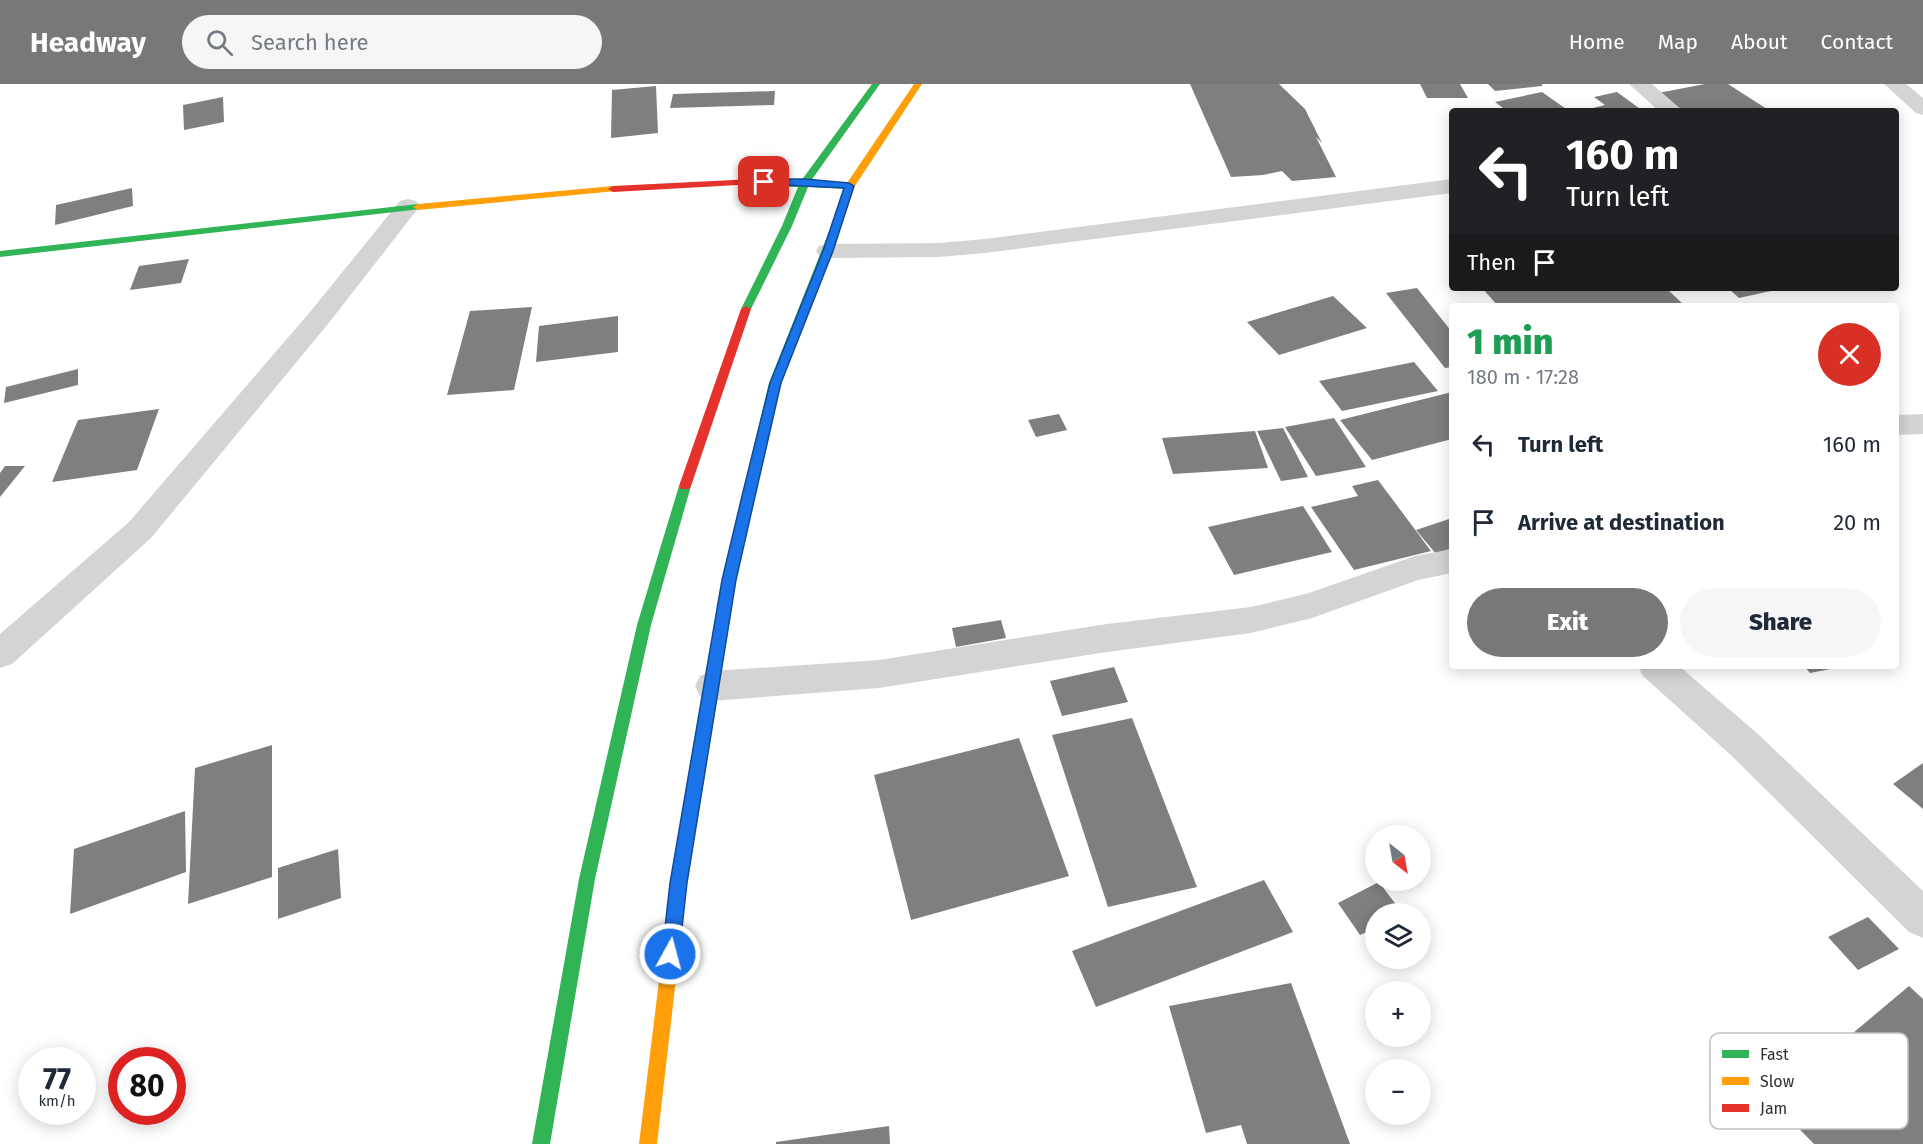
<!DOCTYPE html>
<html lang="en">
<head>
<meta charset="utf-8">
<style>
  body { margin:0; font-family:"Fira Sans",sans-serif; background:#f6f6f7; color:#1f2937; height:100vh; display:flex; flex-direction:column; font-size:22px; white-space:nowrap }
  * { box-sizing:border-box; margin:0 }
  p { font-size:20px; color:#747a83 }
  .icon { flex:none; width:33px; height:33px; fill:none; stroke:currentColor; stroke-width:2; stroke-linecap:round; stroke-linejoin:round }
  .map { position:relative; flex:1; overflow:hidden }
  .drawer { position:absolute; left:1449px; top:219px; width:450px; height:366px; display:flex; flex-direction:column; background:#fff; border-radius:6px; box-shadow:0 3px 15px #0003 }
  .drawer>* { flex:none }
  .banner { position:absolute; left:1449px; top:24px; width:450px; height:183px; border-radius:6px; box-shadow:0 3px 15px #0003; background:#202124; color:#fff; overflow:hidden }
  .needle { width:39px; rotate:149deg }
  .buttons { position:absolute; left:1365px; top:741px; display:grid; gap:12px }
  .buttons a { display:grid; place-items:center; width:66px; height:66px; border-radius:50%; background:#fff; box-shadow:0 3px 15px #0003; font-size:30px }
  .speed { position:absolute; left:18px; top:963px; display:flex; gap:12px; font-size:30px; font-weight:700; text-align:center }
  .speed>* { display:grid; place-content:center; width:78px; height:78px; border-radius:50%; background:#fff; box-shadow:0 3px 15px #0003; line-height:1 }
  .speed small { font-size:15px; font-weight:400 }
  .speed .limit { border:9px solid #d22; background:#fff; color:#111 }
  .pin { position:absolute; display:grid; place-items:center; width:51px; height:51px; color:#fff; margin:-26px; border-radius:12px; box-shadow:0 3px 9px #0006 }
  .me { position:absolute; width:66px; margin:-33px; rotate:7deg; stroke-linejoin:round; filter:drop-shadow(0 0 4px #0008) }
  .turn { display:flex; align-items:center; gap:21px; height:126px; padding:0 18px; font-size:27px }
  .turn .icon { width:78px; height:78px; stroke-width:2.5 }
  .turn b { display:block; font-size:42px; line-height:51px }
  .then { display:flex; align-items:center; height:57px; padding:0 18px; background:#0003; gap:12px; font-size:22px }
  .round { display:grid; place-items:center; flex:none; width:63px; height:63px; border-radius:32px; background:#f6f6f7 }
  .head { display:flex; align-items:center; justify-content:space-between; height:102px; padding:0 18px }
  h1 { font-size:36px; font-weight:800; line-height:45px; color:#1e9e55 }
  .cta { display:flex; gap:12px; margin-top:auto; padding:12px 18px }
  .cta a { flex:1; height:69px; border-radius:36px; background:#787878; color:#fff; font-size:24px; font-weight:800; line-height:69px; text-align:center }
  .cta a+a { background:#f6f6f7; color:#1f2937 }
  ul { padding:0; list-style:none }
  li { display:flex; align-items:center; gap:18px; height:78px; padding:0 18px }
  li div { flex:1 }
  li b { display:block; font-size:22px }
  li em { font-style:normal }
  header { display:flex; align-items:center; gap:36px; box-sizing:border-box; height:84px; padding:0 30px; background:#787878; color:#fff }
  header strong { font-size:28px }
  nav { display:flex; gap:33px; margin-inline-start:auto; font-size:21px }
  .search { width:420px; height:54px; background:#f6f6f7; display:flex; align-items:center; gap:15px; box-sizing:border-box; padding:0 21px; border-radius:33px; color:#747a83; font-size:22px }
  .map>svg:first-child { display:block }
</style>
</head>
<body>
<header>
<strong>Headway</strong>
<div class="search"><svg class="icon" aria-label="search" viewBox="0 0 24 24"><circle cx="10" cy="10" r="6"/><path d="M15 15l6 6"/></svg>Search here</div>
<nav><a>Home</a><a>Map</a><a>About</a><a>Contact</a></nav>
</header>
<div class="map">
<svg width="1923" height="1060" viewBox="0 0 1923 1060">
  <rect width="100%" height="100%" fill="#fff"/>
  <g fill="#7f7f7f">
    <path d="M1190 0H1279L1305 25 1322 59 1316 53 1336 93 1292 97 1282 87 1263 91 1231 93Z"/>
    <path d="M1420 0H1460L1468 14H1427Z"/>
    <path d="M1488 0H1542V2L1495 7Z"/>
    <path d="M1705 0H1728L1770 27H1684L1658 9Z"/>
    <path d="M656 2 658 49 611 54 612 6Z"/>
    <path d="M775 7 774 21 670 24 673 10Z"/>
    <path d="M1542 8 1569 27H1507L1495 18Z"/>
    <path d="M1617 8 1643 27H1581L1605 21 1594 13Z"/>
    <path d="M223 13 224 38 184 46 183 21Z"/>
    <path d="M132 104 133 122 55 141 56 121Z"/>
    <path d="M189 175 181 199 130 206 139 182Z"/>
    <path d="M1417 204 1452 248V283L1445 284 1386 209Z"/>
    <path d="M1482 204H1666L1685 222H1498Z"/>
    <path d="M1728 204H1780V205L1739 214Z"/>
    <path d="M1333 212 1367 244 1279 271 1247 238Z"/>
    <path d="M532 223 514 306 447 311 470 227Z"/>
    <path d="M618 232V268L536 278 539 242Z"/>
    <path d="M1414 278 1438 307 1342 327 1319 297Z"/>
    <path d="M78 285V301L4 319 6 303Z"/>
    <path d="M1452 308V355L1372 376 1340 336Z"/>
    <path d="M159 325 137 386 52 398 78 336Z"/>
    <path d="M1059 330 1067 346 1036 353 1028 336Z"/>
    <path d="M1334 334 1366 383 1316 392 1285 343Z"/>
    <path d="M1283 344 1308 393 1281 397 1257 347Z"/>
    <path d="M1255 347 1268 384 1173 390 1162 354Z"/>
    <path d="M5 382H25L0 413V389Z"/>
    <path d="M1378 396 1431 467 1354 486 1311 423 1358 412 1352 402Z"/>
    <path d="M1303 422 1332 468 1234 491 1208 443Z"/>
    <path d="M1452 434V464L1436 470 1416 446Z"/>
    <path d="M1001 536 1006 554 956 563 952 544Z"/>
    <path d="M1804 582H1840V583L1810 589Z"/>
    <path d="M1114 583 1128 618 1062 632 1050 597Z"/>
    <path d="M1132 634 1197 803 1108 823 1052 651Z"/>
    <path d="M1019 654 1069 792 911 836 874 691Z"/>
    <path d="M272 661V793L188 820 195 684Z"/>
    <path d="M1923 679V725L1893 700Z"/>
    <path d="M185 727 186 788 70 830 74 765Z"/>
    <path d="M338 765 341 814 278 835V784Z"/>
    <path d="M1264 796 1293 848 1096 923 1072 867Z"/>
    <path d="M1379 798 1403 830H1376V844L1360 851 1338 819Z"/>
    <path d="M1868 833 1899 865 1858 886 1828 853Z"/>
    <path d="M1291 899 1350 1060H1247L1241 1041 1206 1049 1169 922Z"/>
    <path d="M1909 902 1923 915V1060H1814L1772 1017Z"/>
    <path d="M889 1042 890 1060H776V1058Z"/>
  </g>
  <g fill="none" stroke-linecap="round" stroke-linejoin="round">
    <g fill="#d4d4d4" fill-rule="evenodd">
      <path d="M1629 0H1652L1683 27H1659Z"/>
      <path d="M1884 0H1906L1923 14V31L1916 29Z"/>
      <path d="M1452 95V109L985 169 939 173 828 174 819 172 816 167 819 162 828 160 939 159 985 155Z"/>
      <path d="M408 115 416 117 420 122 416 127 328 240 151 454 12 580 0 584V550L129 438 310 228 400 117Z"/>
      <path d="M1923 330V350L1896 351V331Z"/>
      <path d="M1452 465V489L1418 496 1312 534 1251 549 1107 568 879 604 712 617 700 612 695 602 700 592 712 587 879 576 1107 540 1251 523 1309 509 1415 472Z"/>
      <path d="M1638 582H1679L1759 651 1923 807V854L1909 848 1733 673 1643 592Z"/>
    </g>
    <g fill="#30b455" fill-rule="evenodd">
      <path d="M872 0H880L810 98 850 99 855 102 850 105 808 103 792 142 751 225 746 228 742 227 741 225 782 142 798 103 753 101 748 98 753 95 801 97Z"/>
      <path d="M418 120 421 121V125L0 173V167Z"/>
      <path d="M840 120 848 122 781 299 736 496 703 702 700 707 695 709 690 707 687 702 722 496 769 299Z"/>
      <path d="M685 398 691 402 651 541 595 795 550 1060H532L579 795 637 541 679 402Z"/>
    </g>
    <g fill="#ff9f0a" fill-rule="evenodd">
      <path d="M914 0H922L855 102 848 122 840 124 838 122 845 102Z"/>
      <path d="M613 102 616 103V107L418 126 413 123 418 120Z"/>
      <path d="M695 695 700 697 703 702 687 799 657 1060H639L671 799 687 702 690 697Z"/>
    </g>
    <g fill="#e5322d" fill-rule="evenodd">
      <path d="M753 95 758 98 756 100 613 108 608 105 613 102Z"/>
      <path d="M746 222 751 225 691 402 689 405H681L679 402 741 225Z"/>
    </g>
  </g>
  <path fill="#1a73e8" stroke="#114b97" stroke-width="1.5" d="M764 95H805L849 99 854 102 833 167 781 299 756 408 736 496 687 799 679 870 676 876 670 879 664 876 662 870 670 799 722 496 743 408 770 299 823 167 844 104 760 100V96Z"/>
  <rect x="1710" y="949" width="198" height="96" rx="9" fill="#fff" stroke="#c1c1c1" stroke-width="1.5"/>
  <rect x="1722" y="966" width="27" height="8" fill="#30b455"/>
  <rect x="1722" y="993" width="27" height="8" fill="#ff9f0a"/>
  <rect x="1722" y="1020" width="27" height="8" fill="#e5322d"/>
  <g font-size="16" fill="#303030">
    <text x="1760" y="976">Fast</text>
    <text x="1760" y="1003">Slow</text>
    <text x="1760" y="1030">Jam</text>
  </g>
</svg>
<div class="buttons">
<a><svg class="needle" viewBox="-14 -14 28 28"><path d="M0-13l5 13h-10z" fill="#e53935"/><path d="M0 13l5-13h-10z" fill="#747a83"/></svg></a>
<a><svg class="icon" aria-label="layers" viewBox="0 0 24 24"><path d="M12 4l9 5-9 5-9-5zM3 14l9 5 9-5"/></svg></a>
<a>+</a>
<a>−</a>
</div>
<div class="speed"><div>77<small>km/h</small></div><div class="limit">80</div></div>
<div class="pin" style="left:764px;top:98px;background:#d93025"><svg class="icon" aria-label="arrive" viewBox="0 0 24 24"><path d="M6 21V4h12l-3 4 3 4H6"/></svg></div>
<svg class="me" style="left:670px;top:870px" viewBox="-20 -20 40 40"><circle r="17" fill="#1a73e8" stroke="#fff" stroke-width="3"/><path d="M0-11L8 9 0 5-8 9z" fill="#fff"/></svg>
<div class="banner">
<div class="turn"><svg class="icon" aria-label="left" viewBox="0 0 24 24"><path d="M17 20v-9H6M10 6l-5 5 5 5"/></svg><div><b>160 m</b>Turn left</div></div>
<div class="then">Then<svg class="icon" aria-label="arrive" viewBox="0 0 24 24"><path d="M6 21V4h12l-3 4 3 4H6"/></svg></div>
</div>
<section class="drawer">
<div class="head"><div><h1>1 min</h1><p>180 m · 17:28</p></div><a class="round" style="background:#d93025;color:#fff"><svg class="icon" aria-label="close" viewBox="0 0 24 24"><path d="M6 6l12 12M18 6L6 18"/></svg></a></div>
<ul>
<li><svg class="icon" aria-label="left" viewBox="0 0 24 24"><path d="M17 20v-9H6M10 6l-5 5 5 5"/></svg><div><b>Turn left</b></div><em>160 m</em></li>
<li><svg class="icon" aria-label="arrive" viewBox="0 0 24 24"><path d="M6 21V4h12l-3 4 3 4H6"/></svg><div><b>Arrive at destination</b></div><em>20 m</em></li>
</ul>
<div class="cta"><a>Exit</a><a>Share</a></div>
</section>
</div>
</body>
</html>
